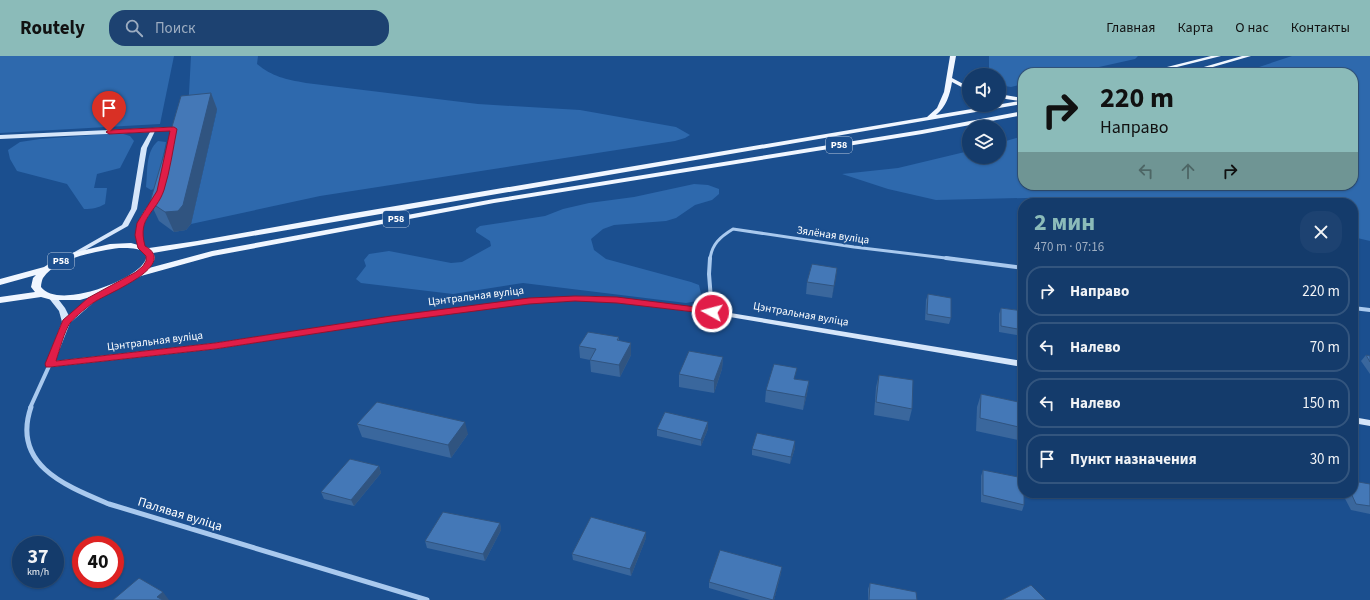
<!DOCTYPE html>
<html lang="ru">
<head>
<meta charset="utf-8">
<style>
  body { margin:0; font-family:"Source Sans 3",sans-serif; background:#1d4271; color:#f1f3f6; height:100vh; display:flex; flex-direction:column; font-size:15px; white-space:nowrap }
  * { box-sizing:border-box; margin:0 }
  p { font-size:13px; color:#9dadc1 }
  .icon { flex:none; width:22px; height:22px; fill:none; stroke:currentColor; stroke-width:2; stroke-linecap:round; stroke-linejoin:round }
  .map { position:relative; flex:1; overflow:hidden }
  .details { position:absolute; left:1018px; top:142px; width:340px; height:300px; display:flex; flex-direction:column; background:#143b6b; border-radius:16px; box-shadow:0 1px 3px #0004,0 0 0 1px #33557e }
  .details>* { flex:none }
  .banner { position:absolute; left:1018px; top:12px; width:340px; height:122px; border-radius:16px; box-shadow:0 1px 3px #0004,0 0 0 1px #33557e; background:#8bbbb9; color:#111; overflow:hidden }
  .fabs { position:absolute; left:962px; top:12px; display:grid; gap:8px }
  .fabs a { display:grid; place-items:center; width:44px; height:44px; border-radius:50%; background:#143b6b; box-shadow:0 1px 3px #0004,0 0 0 1px #33557e; font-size:20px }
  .speed { position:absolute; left:12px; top:480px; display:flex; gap:8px; font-size:20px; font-weight:700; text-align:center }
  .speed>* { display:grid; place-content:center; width:52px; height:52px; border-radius:50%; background:#143b6b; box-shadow:0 1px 3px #0004,0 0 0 1px #33557e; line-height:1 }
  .speed small { font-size:10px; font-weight:400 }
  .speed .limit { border:6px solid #d22; background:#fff; color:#111 }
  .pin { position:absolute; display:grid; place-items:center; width:34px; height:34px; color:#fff; margin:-41px -17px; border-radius:50% 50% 50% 0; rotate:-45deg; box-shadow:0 0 4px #0007 }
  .pin .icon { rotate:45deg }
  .me { position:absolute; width:44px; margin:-22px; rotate:277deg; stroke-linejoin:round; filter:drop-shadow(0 0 3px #0008) }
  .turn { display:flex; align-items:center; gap:14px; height:84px; padding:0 16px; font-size:18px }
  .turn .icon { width:52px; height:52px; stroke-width:2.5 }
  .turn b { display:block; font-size:28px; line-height:34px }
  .lanes { display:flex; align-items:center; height:38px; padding:0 16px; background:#0003; justify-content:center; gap:20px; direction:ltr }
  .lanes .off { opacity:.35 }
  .round { display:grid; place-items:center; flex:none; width:42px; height:42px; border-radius:16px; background:#1d4271 }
  .summary { display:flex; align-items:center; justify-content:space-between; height:68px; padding:0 16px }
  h1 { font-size:24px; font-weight:700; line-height:30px; color:#8bbbb9 }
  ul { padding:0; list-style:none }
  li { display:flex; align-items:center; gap:12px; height:50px; margin:0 8px 6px; padding:0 8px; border:2px solid #33557e; border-radius:16px }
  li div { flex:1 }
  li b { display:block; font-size:15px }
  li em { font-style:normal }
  header { display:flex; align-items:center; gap:24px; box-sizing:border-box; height:56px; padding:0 20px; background:#8bbbb9; color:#111 }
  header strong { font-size:19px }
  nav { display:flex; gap:22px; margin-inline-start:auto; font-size:14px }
  .search { width:280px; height:36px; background:#1d4271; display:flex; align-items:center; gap:10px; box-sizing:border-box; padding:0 14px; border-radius:16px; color:#9dadc1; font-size:15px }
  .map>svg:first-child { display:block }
</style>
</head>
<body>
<header>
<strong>Routely</strong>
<div class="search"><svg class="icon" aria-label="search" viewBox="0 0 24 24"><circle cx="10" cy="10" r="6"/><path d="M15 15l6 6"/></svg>Поиск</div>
<nav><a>Главная</a><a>Карта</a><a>О нас</a><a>Контакты</a></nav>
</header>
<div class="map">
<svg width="1370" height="544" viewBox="0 0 1370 544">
  <rect width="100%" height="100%" fill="#1b4f8f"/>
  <g fill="#2e69ad">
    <path d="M0 0H174L160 68 0 77Z"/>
    <path d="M191 0H258L257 8C273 21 285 23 306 27L478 48 580 54 676 71 690 79 685 82 675 85 320 140 191 168 217 54 188 56Z"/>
    <path d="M989 0H1138L1135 3 1072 17H1023V28L1011 31 999 29V19H989Z"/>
    <path d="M1292 0H1370V185L1353 181V147H1116L1064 141 936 144 888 133 842 118 898 112 969 95V101H999V87L1023 80V129H1353V17H1241Z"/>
    <path d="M120 77 130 80 134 85 120 112 97 118 94 132H107L105 148C98 152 93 153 84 153L67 128 17 115 10 103 8 94 20 86 40 83Z"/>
    <path d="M158 85 166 86 165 91 156 132 151 134 146 131C148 116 145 96 158 85Z"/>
    <path d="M694 128 708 129 719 133V138L712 144 695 149 676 162 666 165 614 169 603 173 591 183 594 194 606 203 691 226 699 229 701 238 697 245 686 247 523 227 453 238 361 227 356 223 366 210 364 204 369 198 389 195 451 207 462 206 491 190 490 185 476 176V173L480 170 545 160 563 153 589 147 634 141Z"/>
  </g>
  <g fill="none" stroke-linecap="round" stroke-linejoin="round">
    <path stroke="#a9c9ee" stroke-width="3" d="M710 203C712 188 720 181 733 173L854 191 954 203"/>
    <g stroke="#a9c9ee" stroke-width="4">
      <path d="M710 202 709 218 712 256"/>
      <path d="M946 202 1023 212"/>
      <path d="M1353 252 1370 254"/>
      <path d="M30 352 50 308"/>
    </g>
    <path stroke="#a9c9ee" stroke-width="5" d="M31 351C11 409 66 430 109 448L427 544"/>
    <g fill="#d6e6fa" fill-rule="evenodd">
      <path d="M174 71 177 73 176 80 173 82 170 80 171 75H155L147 92 137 153 128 170 73 201 71 200 70 199 71 198 122 169 131 153 141 92 150 76 0 83V79Z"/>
      <path d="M157 139 160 141 144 167 141 179 145 192 144 193H140C129 172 143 157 155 140Z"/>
      <path d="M111 230H114L118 232 94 246 70 267 55 305 215 287 391 261 529 243 589 240 617 242 712 254 1023 305V311L712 258 617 246 589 244 529 247 391 265 215 293 50 311 47 310 46 308 62 266 59 255 48 241 49 239H55L65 252 69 260 88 242Z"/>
      <path d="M1353 361 1370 364V370L1353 367Z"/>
    </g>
    <g fill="#f0f6ff" fill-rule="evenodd">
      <path d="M950 0H956L952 22 969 31V35L952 26C950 39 946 51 936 59L1020 45 999 42V38L1023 42V48L153 197C157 203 153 207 149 212L212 195 494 143 922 74 1023 55V59L922 78 494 147 213 200 141 220 114 234 80 244H52L41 241 0 247V241L35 236 31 231 33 222 36 219 0 229V223L44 211 60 201 72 197 110 188 131 187 149 192 197 185 342 159 927 61 937 52 944 36ZM119 192C126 192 141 191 145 198 157 216 60 257 41 231 41 228 42 224 43 222 56 202 98 195 119 192Z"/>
      <path d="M1211 0H1221L1153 17H1143Z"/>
      <path d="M1242 0H1251L1192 17H1183Z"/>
    </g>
  </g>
  <g fill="#3a679d">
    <path d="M211 37 217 53 191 168 186 174 174 176 159 165 150 146Z"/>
    <path d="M837 212 832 242 806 238 807 226Z"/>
    <path d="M928 238 951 262 949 268 925 264 926 244Z"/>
    <path d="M1001 252 1023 255V280L999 276V258Z"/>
    <path d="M619 281V285L631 287V299L620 321 591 316 590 304 580 302 579 290Z"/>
    <path d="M1366 299 1370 300V318L1361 305Z"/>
    <path d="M723 301 722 313 714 337 679 331V318Z"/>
    <path d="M879 319 912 353 909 365 874 359 876 331Z"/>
    <path d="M795 323 809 325 807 338 803 354 765 346 766 334Z"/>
    <path d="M981 338 1023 347V385L976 375 977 351Z"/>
    <path d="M708 366V373L701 390 657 380V373Z"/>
    <path d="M357 368 468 378 451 402 362 381Z"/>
    <path d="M795 385V392L790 408 752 399V393Z"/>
    <path d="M379 410 381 417 354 450 324 443 321 436Z"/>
    <path d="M983 414 1024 449 1022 455 981 446V420Z"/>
    <path d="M1370 428V458L1351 454 1342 437H1353Z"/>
    <path d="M500 467 501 474 485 505 427 492 425 485Z"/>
    <path d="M646 476V482L631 520 573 504 572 498Z"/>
    <path d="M781 517 774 544H750L709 532V526Z"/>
    <path d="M870 527 917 544H868V533Z"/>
  </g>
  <g fill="#305480">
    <path d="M211 37 217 53 191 168 186 174 174 176 165 156Z"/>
    <path d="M837 212 836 223 832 242Z"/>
    <path d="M631 287V299L620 321 619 309Z"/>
    <path d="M723 301 722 313 714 337V325Z"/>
    <path d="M809 325 807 338 803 354 805 341Z"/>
    <path d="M465 366 468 378 451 402 448 389Z"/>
    <path d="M708 366V373L701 390V384Z"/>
    <path d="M795 385V392L790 408 791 401Z"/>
    <path d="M379 410 381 417 354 450 351 444Z"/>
    <path d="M500 467 501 474 485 505 483 498Z"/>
    <path d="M646 476V482L631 520 630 513Z"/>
    <path d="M782 511 781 517 774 544H773Z"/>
    <path d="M163 536 169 544H159L157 541Z"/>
  </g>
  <g fill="#4478b7" stroke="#305480">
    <path d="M211 37 183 149 178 155 165 156 150 146 181 40Z"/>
    <path d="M812 208 837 212 834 230 807 226Z"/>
    <path d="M928 238 951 242V262L927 258Z"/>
    <path d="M1001 252 1023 255V274L1001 270Z"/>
    <path d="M588 276 619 281 617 284 631 287 619 309 590 304 596 293 579 290Z"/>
    <path d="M689 295 723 301 714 325 679 318Z"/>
    <path d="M1366 299 1370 300V306Z"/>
    <path d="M774 308 797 312 794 323 809 325 805 341 766 334Z"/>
    <path d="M879 319 913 324 912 353 876 346Z"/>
    <path d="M981 338 1023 347V372L980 362Z"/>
    <path d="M377 346 465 366 448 389 357 368Z"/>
    <path d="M665 356 708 366 701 384 657 373Z"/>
    <path d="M757 377 795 385 791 401 752 393Z"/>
    <path d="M350 403 379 410 351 444 321 436Z"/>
    <path d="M983 414 1023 422V437H1024V449L983 439Z"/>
    <path d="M1353 425 1370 428V450L1356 448 1351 437H1353Z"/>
    <path d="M443 456 500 467 483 498 425 485Z"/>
    <path d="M591 461 646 476 630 513 572 498Z"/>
    <path d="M720 494 782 511 773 544 709 526Z"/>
    <path d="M139 522 163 536 157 541 163 544H113Z"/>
    <path d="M870 527 916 536 917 544H869Z"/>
    <path d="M1031 529 1046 544H1002Z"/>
  </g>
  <path fill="#e11d48" stroke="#92132f" d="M174 71 177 73C173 93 170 115 164 134 156 158 137 160 145 190 179 209 109 237 96 245 89 249 75 261 70 267 65 274 59 295 56 305L215 287 391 260 529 242 575 240 617 241 712 253 716 256 712 258 617 247 575 245 529 248 391 266 215 293 50 311H46L45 308 63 264 88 242 136 216 143 210 146 205V200L138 192 135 179 137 167 157 135 170 75 109 78 106 76 109 74Z"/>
  <g text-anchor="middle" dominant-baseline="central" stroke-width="4" stroke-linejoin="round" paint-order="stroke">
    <g fill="#1b4f8f" stroke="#bbcadd" stroke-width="1">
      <rect x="826" y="81" width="26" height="16" rx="3"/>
      <rect x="383" y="155" width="26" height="16" rx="3"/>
      <rect x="48" y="197" width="26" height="16" rx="3"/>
    </g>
    <g font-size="10" font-weight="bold" fill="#fff">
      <text x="839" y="89">Р58</text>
      <text x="396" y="163">Р58</text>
      <text x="61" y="205">Р58</text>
    </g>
    <g font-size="11" fill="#fff" stroke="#1b4f8f">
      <text transform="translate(833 179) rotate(8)">Зялёная вуліца</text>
      <text transform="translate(476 240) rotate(-7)">Цэнтральная вуліца</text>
      <text transform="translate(801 258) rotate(10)">Цэнтральная вуліца</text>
      <text transform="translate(155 285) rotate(-7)">Цэнтральная вуліца</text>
    </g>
    <g font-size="13" fill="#fff" stroke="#1b4f8f">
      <text transform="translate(180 458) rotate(17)">Палявая вуліца</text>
    </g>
  </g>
</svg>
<div class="fabs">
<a><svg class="icon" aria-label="sound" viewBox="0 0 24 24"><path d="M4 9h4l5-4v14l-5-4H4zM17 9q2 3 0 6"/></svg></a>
<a><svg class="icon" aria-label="layers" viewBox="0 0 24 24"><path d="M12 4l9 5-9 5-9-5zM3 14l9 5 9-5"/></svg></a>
</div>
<div class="speed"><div>37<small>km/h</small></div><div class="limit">40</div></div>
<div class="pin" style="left:109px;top:76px;background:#d93025"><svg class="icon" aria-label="arrive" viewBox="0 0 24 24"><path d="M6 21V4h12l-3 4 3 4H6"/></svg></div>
<svg class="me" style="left:712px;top:256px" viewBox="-20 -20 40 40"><circle r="17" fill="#e11d48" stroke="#fff" stroke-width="3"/><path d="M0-11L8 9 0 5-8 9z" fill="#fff"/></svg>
<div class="banner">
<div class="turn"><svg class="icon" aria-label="right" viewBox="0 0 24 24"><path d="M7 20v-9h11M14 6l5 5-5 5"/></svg><div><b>220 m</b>Направо</div></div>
<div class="lanes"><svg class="icon off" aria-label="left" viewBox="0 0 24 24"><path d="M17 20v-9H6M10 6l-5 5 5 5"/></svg><svg class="icon off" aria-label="ahead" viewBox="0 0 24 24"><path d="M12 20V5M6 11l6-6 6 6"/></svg><svg class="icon" aria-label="right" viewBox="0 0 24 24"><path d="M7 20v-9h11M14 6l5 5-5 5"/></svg></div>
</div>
<section class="details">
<div class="summary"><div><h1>2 мин</h1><p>470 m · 07:16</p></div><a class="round"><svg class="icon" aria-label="close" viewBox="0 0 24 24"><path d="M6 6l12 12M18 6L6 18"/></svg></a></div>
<ul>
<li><svg class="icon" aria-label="right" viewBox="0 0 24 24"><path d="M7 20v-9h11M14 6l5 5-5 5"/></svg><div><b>Направо</b></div><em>220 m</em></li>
<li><svg class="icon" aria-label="left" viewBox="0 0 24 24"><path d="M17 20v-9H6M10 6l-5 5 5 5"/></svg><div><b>Налево</b></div><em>70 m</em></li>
<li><svg class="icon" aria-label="left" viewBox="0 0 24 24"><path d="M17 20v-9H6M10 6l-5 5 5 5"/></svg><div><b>Налево</b></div><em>150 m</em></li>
<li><svg class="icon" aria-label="arrive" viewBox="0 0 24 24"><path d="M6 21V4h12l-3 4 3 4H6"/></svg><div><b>Пункт назначения</b></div><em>30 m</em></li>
</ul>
</section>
</div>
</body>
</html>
